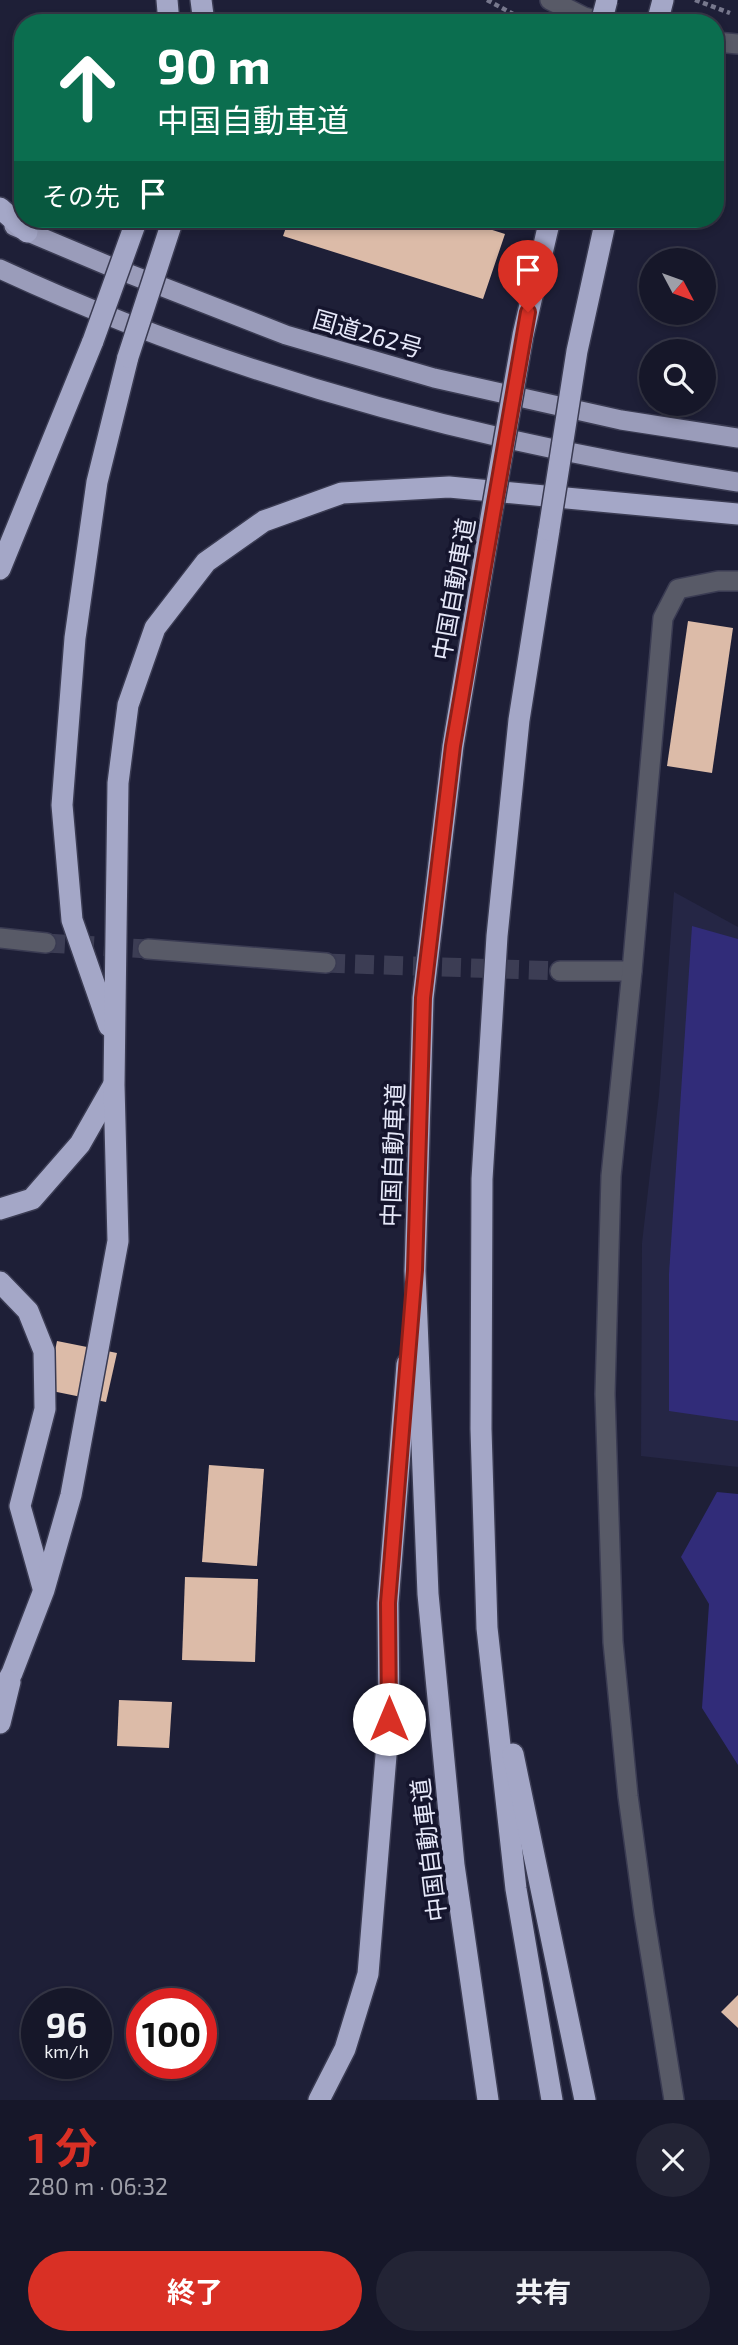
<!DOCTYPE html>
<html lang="ja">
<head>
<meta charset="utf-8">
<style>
  body { margin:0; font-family:"Exo 2","Noto Sans JP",sans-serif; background:#232435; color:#f1f3f6; height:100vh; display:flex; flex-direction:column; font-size:26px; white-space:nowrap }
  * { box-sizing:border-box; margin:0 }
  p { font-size:23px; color:#9e9fa8 }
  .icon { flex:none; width:38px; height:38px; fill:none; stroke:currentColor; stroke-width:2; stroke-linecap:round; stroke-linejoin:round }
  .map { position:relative; height:2100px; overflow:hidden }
  .drawer { display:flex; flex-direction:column; background:#161729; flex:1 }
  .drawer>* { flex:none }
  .top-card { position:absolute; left:14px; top:14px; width:710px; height:214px; border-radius:28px; box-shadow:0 4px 10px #0003,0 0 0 2px #353646; background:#0b6e4f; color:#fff; overflow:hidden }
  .needle { width:46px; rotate:131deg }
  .fabs { position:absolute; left:639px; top:248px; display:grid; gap:14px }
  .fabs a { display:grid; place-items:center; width:77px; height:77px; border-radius:50%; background:#161729; box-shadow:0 4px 10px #0003,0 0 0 2px #353646; font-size:35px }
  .speed { position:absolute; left:21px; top:1988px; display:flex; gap:14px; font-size:35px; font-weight:700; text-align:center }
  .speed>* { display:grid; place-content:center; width:91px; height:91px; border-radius:50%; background:#161729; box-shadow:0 4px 10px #0003,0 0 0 2px #353646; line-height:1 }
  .speed small { font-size:18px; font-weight:400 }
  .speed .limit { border:10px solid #d22; background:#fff; color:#111 }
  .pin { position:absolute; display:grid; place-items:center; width:60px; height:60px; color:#fff; margin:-72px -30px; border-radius:50% 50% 50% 0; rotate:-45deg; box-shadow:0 0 7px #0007 }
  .pin .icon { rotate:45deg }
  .me { position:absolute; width:77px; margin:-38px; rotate:0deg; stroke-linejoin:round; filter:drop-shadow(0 0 5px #0008) }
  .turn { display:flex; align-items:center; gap:24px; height:147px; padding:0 28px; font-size:32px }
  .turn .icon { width:91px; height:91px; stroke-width:2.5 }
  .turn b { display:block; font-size:49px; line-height:60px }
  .then { display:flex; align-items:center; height:66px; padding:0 28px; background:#0003; gap:14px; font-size:26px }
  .round { display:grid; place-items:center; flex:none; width:74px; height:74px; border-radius:37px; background:#232435 }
  .summary { display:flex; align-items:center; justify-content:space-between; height:119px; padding:0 28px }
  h1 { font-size:42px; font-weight:700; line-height:52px; color:#d93025 }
  .primary-button { display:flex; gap:14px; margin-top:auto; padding:14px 28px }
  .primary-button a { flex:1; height:80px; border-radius:42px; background:#d93025; color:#fff; font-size:28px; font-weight:700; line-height:80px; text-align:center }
  .primary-button a+a { background:#232435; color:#f1f3f6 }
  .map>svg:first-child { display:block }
</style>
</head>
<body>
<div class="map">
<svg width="738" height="2100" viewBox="0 0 738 2100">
  <rect width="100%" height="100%" fill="#1e1f37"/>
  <path fill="#252645" d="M674 892 738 927V1467L641 1456 642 1243 659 1095Z"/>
  <g fill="#312c79">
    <path d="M692 926 738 939V1421L669 1411V1274Z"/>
    <path d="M717 1492 738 1494V1765L702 1708 709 1604 681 1557Z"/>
  </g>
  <g fill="#dcbba8">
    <path d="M289 219H465L464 221 505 234 483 299 283 236Z"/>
    <path d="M688 621 733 628 712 773 667 766Z"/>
    <path d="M57 1341 117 1353 106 1402 47 1390Z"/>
    <path d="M209 1465 264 1469 257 1566 202 1562Z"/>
    <path d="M185 1577 258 1579 255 1662 182 1660Z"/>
    <path d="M119 1700 172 1702 169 1748 117 1746Z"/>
    <path d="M738 1995V2028L721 2012Z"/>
  </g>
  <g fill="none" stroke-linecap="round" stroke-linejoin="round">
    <g stroke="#3c3d54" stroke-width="19" stroke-dasharray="19 10" stroke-linecap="butt">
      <path d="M46 943 148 949"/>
      <path d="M326 963 560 971"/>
    </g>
    <g stroke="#3a3b52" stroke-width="22">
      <g id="minor">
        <path d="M0 938 46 943"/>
        <path d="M148 949 326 963"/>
        <path d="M560 971H632"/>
        <path d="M674 2100 644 1914 628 1796 613 1642 605 1394 611 1176 632 971 663 618 678 589 718 581H738"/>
      </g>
    </g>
    <g stroke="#3a3b52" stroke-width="22">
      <g id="tertiary">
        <path d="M550 0 584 17 606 23"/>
        <path d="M716 42 738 44"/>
      </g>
    </g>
    <g stroke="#3a3b52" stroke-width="22">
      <g id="trunk">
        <path d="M14 226 109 266 286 335 434 378 621 420 738 438"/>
        <path d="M0 269C233 377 484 444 738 482"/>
      </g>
    </g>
    <g stroke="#3a3b52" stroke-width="24">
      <g id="motorway">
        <path d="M167 0 169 23"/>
        <path d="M201 0 204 23"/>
        <path d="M657 23 663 0"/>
        <path d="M0 208 27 232"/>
        <path d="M549 530 519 720 497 936 482 1179 481 1429 487 1628 516 1889 552 2100"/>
        <path d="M0 569 93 341"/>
        <path d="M109 1026 72 920 62 805 75 638 97 482 128 357"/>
        <path d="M0 1209 32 1199 80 1144 113 1086"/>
        <path d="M0 1282 28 1311 44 1351 45 1409 20 1506 43 1588"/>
        <path d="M0 1695 12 1673 44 1590 71 1495 118 1241 114 1085 118 783 128 705 155 628 206 562 264 521 342 493 449 487 738 514"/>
        <path d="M0 1723 10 1682"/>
        <path d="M513 1754 585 2100"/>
        <path d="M319 2100 345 2049 368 1974 389 1719 388 1603 407 1364"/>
        <path d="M488 2100 454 1865 428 1594 415 1271 423 998 453 746 490 523"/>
      </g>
    </g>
    <g stroke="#77788d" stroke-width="4.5" stroke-dasharray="5 3.5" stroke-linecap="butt">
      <path d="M487 0 530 23"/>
      <path d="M695 0 730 13"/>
    </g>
    <use href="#minor" stroke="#585a67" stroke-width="19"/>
    <use href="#tertiary" stroke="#585a67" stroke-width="19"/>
    <use href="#trunk" stroke="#9a9cba" stroke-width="19"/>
    <use href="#motorway" stroke="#a4a7c7" stroke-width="21"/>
    <g stroke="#3a3b52" stroke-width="24" stroke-linecap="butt">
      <g id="motorway-bridge">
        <path d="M601 23 607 0"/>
        <path d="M93 341 137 219"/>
        <path d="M128 357 172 222"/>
        <path d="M490 523 523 335 550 219"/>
        <path d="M549 530 577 351 606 219"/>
      </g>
    </g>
    <use href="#motorway-bridge" stroke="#a4a7c7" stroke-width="21"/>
  </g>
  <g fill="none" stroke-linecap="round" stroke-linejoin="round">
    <g stroke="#8d1f18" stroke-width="18">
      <path id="route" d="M389 1719 388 1603 415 1270 423 998 453 746 528 312"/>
    </g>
    <use href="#route" stroke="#d93025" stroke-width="12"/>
  </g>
  <g text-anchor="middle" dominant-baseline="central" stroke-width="7" stroke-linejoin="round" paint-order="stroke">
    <g font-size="24" fill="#e6e8f9" stroke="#15152d">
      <text transform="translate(368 333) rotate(16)">国道262号</text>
      <text transform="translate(453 589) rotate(-80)">中国自動車道</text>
      <text transform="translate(392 1155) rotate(-88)">中国自動車道</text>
      <text transform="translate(428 1850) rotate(-97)">中国自動車道</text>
    </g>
  </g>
</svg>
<div class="fabs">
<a><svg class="needle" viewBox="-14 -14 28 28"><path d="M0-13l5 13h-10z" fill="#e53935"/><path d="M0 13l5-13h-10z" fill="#9e9fa8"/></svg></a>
<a><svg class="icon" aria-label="search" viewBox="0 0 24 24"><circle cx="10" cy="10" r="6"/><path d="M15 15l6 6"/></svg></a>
</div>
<div class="speed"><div>96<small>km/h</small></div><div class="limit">100</div></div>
<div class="pin" style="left:528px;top:312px;background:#d93025"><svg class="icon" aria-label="arrive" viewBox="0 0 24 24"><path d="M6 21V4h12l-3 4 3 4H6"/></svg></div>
<svg class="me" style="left:389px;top:1719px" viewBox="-20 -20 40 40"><circle r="19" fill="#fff"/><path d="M0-13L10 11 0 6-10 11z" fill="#d93025"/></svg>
<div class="top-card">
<div class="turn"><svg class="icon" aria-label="ahead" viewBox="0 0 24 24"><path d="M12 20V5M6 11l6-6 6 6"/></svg><div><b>90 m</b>中国自動車道</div></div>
<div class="then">その先<svg class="icon" aria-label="arrive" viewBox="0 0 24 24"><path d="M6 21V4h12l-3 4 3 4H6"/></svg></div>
</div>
</div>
<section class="drawer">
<div class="summary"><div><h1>1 分</h1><p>280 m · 06:32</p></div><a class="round"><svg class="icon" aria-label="close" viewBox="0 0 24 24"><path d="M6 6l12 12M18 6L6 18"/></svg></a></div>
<div class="primary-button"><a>終了</a><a>共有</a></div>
</section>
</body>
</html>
